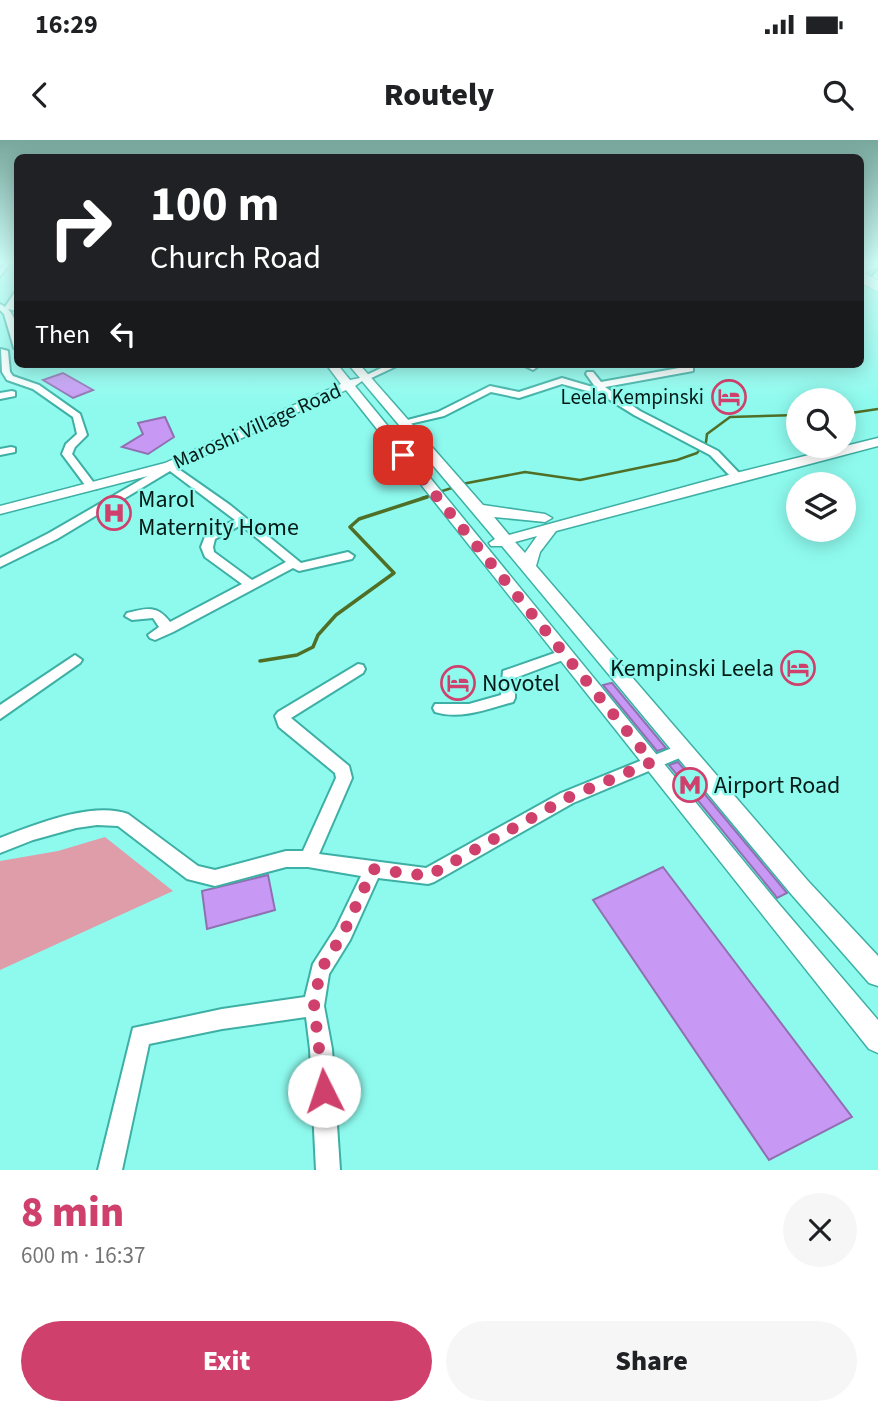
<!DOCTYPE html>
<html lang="en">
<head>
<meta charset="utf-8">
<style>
  body { margin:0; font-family:"Source Sans 3",sans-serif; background:#f6f6f6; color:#202124; height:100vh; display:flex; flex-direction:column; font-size:26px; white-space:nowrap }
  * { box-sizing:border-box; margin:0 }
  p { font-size:23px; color:#757577 }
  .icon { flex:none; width:38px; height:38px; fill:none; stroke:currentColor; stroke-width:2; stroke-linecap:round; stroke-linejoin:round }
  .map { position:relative; height:1030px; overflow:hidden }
  .details { display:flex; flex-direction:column; background:#fff; flex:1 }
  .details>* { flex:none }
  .banner { position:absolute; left:14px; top:14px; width:850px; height:214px; border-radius:10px; box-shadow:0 4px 18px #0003; background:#202124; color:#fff; overflow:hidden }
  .controls { position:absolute; left:786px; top:248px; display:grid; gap:14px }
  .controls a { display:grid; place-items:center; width:70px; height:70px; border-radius:50%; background:#fff; box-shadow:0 4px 18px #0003; font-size:35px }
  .pin { position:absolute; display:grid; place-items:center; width:60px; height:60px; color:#fff; margin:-30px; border-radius:14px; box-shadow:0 4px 10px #0006 }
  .me { position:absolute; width:77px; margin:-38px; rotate:356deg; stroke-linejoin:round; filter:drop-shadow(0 0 5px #0008) }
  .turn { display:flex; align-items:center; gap:24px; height:147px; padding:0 21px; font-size:32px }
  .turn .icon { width:91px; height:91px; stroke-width:2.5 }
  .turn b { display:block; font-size:49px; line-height:60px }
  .then { display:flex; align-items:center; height:66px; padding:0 21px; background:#0003; gap:14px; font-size:26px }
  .round { display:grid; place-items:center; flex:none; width:74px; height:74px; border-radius:37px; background:#f6f6f6 }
  .summary { display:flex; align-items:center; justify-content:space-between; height:119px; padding:0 21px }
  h1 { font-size:42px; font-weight:800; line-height:52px; color:#cf416c }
  .cta { display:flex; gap:14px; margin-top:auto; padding:14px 21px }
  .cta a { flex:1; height:80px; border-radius:42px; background:#cf416c; color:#fff; font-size:28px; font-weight:800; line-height:80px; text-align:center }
  .cta a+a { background:#f6f6f6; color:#202124 }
  .status { display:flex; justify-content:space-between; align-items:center; height:49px; padding:0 35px; background:#fff; direction:ltr }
  .status svg { height:19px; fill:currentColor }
  header { display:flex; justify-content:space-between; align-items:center; height:91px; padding:0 21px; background:#fff; font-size:32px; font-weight:800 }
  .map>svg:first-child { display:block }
</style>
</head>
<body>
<div class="status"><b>16:29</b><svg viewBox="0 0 49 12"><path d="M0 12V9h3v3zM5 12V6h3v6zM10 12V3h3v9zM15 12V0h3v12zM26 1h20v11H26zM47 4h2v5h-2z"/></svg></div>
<header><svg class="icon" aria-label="back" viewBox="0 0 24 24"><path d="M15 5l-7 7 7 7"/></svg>Routely<svg class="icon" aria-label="search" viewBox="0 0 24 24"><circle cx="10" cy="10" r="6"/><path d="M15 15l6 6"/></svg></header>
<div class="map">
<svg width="878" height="1030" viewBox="0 0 878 1030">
  <rect width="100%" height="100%" fill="#8efaee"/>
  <path fill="#df9ca9" d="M105 697 173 751 0 830V721L58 711Z"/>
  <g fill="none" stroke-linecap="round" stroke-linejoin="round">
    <g stroke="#506f26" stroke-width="2.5">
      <path d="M844 274 878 269"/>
      <path d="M462 344 525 332 580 340 677 320 697 313 706 302 707 294 730 277 798 275"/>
      <path d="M439 352 455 347"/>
      <path d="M422 358 432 355"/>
    </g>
    <path stroke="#506f26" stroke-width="3.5" d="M260 521 297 515 313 507 318 495 336 475 394 433 350 387 359 379 427 357"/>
  </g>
  <g fill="#c799f4" stroke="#9070b1" stroke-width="2">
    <path d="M63 233 93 250 73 258 43 240Z"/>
    <path d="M165 277 174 297 148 314 122 307 143 294 138 283Z"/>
    <path d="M611 543H612L666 608 657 611 603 545Z"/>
    <path d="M678 622 787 753 777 758 775 755 669 625Z"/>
    <path d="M663 727 852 977 769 1020 593 760Z"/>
    <path d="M268 735 275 770 207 789 202 751Z"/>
  </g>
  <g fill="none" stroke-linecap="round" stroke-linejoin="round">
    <g stroke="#3dafa4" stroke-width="4">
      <g id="minor">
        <path d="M5 123 10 124 0 136V129Z"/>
        <path d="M878 130V146L870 139Z"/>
        <path d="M15 152H18V160L14 166 18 167V171L8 169C18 180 18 196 18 210L14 208 4 174 0 170V164L5 167Z"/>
        <path d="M1 209 8 211 10 232 13 236 39 245 80 274 87 295 75 307 72 314 97 347 96 349H88L62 314 66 304 77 294 73 277 33 249 7 240 2 232Z"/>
        <path d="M390 224H401L367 240 360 238Z"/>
        <path d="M521 224H533L537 227 533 230Z"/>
        <path d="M690 226 693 227V231L605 247 640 271 718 311 741 335V339H733L710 315 634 275 602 255 562 244 519 258 491 252 444 276 405 285 400 282 438 272 490 246 519 252 562 238 596 248 586 234 587 232H593L601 242Z"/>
        <path d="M12 251 15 252V256L0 259V253Z"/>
        <path d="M11 307 15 308V312L0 315V309Z"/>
        <path d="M170 323 230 365 301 423 348 412 354 416 352 419 299 431 293 428 173 492 155 500 150 498 148 495 159 487 153 478 132 480 125 476 127 473C147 468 157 465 170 482L242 444 205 417 201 407 206 394 235 380 170 331 57 399 0 427V418L49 393ZM241 385 286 422 252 440 214 412 213 407 215 399Z"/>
        <path d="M566 509 573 514 571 517 515 538V558L513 562C488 569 461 580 435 572L433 568 435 564H469L501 555 503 531Z"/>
        <path d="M75 515 82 520 80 523 0 579V565Z"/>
        <path d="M358 524 363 525 365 529 363 533 291 578 349 626 352 638 319 714 426 728 561 653 677 606 683 604 689 606 691 610 689 614 573 663 434 742 428 744 378 738 350 800 329 834 324 866 332 909 340 1030H316L310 909 306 877 222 889 149 904 122 1030H98L133 888 222 869 305 857 313 824 336 788 361 736 308 727H286L215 746 187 739 118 686 97 685 76 688 33 700 0 713V698C34 685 92 661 128 674L198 726 215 730 286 711H303L336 638 335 633 279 587 275 576 278 572Z"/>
      </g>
    </g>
    <g stroke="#3dafa4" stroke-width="3">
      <path id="major" d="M326 224H337L350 240 360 238 348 224H359L483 365 545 374 552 378 545 382 494 377 509 395 732 334 878 298V306L556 391 540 412 536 426 808 741 878 816V846L869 843 792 755 502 406H491L489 403 495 399 362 241 355 246 773 757 878 880V913L869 909 346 250 175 329 0 374V366L165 323 341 244ZM537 396 525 413 515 402Z"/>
    </g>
    <use href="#minor" fill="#fff" fill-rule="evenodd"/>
    <use href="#major" fill="#fff" fill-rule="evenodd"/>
    <g stroke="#3dafa4" stroke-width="11" stroke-linecap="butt">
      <g id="major-bridge">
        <path d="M861 130 878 122"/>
        <path d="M861 137 878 146"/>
      </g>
    </g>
    <use href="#major-bridge" stroke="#fff" stroke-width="10"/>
  </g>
  <linearGradient id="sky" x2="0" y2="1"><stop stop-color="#78a79d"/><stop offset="0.46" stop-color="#ccfdf7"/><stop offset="1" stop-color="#ccfdf7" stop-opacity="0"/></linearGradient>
  <rect width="878" height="266" fill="url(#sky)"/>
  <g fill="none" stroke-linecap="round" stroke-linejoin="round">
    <path stroke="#cf416c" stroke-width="12" stroke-dasharray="0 21.6" d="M324 951 314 866 320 831 343 794 373 729 428 736 567 658 652 622 403 315"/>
  </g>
  <defs>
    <g id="hotel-ring" transform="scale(1.75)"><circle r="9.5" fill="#8efaee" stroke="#cf416c" stroke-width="1.5"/><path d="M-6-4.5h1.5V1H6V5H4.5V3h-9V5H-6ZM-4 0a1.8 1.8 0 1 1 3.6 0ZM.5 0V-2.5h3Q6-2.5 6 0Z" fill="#cf416c"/></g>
    <g id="hospital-ring" transform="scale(1.75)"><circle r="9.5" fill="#8efaee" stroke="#cf416c" stroke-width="1.5"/><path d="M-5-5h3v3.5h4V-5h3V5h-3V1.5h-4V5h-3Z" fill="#cf416c"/></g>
    <g id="metro-ring" transform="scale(1.75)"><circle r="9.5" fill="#8efaee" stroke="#cf416c" stroke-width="1.5"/><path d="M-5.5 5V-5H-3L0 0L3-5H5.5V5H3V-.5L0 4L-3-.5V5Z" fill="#cf416c"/></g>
  </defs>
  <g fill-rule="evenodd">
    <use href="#hotel-ring" x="729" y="257"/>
    <use href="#hospital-ring" x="114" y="373"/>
    <use href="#hotel-ring" x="798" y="528"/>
    <use href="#hotel-ring" x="458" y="543"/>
    <use href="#metro-ring" x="690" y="645"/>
  </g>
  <g text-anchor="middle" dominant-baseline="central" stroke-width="5" stroke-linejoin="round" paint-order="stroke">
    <g font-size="21" fill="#031a17" stroke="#8efaee" text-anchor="end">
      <text x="704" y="257">Leela Kempinski</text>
    </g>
    <g font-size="21" fill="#031a17" stroke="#8efaee">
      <text transform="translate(257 286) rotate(-24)">Maroshi Village Road</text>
    </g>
    <g font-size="24" fill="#031a17" stroke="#8efaee" text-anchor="start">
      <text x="138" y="359">Marol<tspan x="138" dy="28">Maternity Home</tspan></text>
      <text x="774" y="528" text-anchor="end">Kempinski Leela</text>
      <text x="482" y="543">Novotel</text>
      <text x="714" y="645">Airport Road</text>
    </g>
  </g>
</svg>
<div class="controls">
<a><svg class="icon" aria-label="search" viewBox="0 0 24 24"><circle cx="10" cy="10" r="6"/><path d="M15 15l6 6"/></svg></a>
<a><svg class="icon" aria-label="layers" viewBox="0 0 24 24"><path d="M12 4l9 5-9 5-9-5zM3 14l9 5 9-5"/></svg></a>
</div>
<div class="pin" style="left:403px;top:315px;background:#d93025"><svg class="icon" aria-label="arrive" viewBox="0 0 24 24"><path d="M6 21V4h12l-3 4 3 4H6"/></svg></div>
<svg class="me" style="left:324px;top:951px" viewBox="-20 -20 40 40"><circle r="19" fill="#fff"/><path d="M0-13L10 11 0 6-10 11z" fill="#cf416c"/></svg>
<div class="banner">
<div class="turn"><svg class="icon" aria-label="right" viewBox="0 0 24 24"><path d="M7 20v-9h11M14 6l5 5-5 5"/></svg><div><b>100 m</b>Church Road</div></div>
<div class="then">Then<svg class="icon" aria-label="left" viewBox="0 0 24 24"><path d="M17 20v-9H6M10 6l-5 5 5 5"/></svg></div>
</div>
</div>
<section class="details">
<div class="summary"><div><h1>8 min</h1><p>600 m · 16:37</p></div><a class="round"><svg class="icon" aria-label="close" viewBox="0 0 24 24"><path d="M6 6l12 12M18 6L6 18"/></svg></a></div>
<div class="cta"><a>Exit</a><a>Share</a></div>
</section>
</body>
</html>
